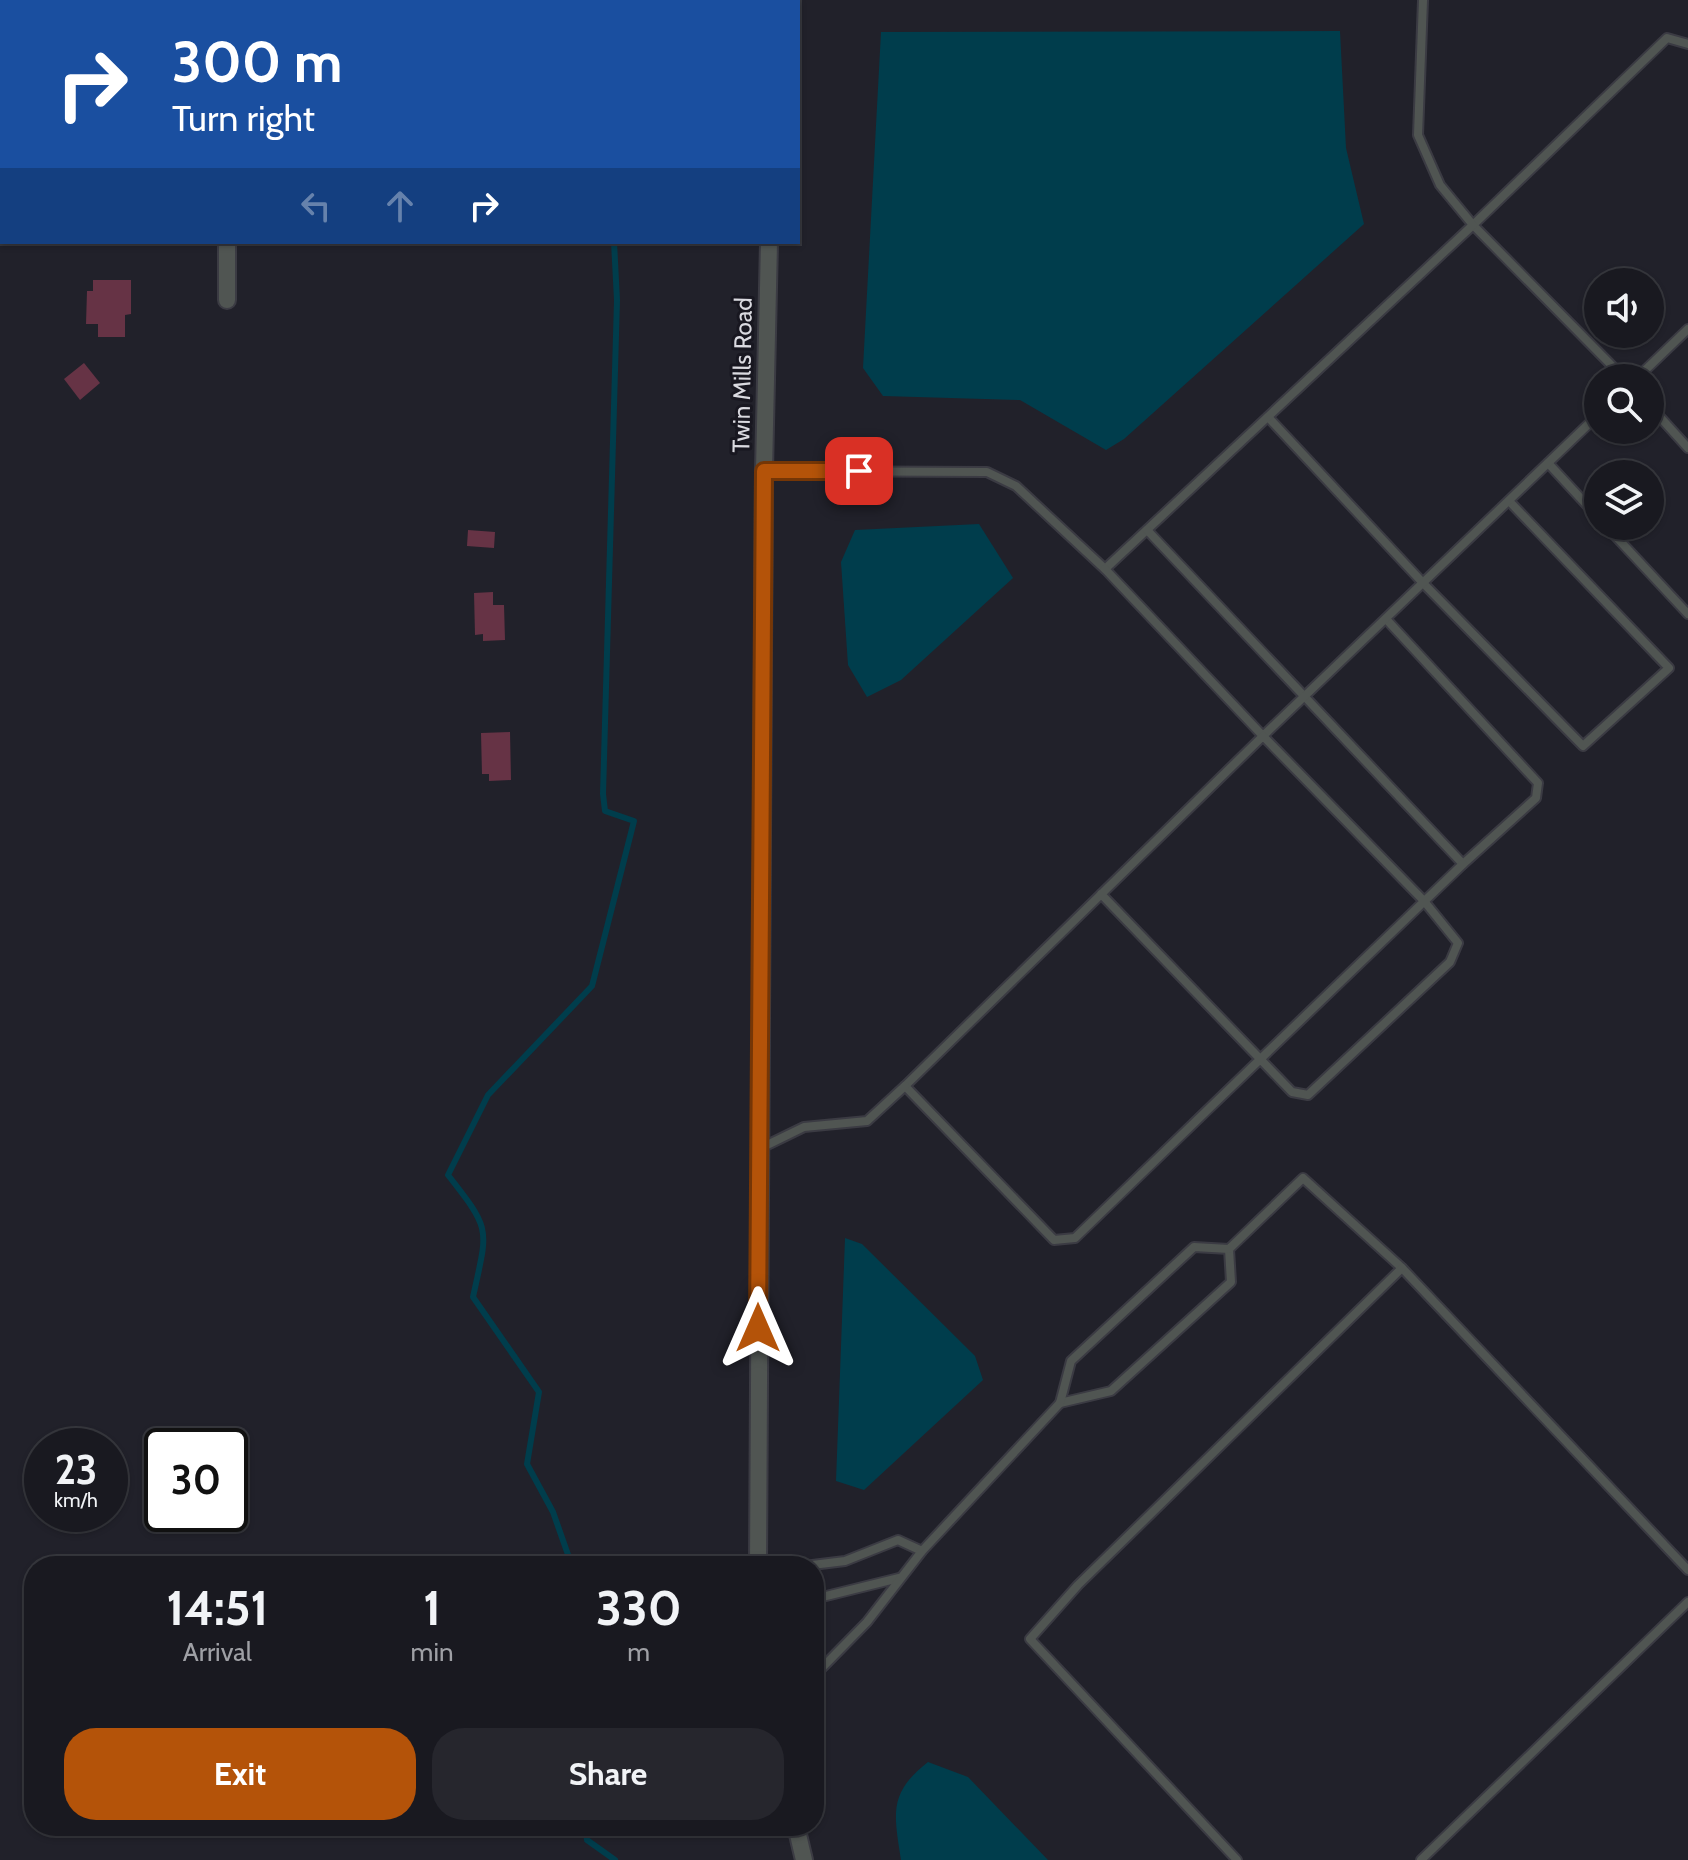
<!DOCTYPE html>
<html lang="en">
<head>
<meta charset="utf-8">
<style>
  body { margin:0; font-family:Cabin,sans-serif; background:#26262d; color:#f1f3f6; height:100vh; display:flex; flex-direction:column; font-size:30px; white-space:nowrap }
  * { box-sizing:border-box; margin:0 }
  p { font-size:26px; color:#9fa0a5 }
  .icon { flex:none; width:44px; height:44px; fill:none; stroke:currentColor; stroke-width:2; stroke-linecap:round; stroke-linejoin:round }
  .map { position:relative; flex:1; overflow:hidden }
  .details { position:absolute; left:24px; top:1556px; width:800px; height:280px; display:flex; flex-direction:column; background:#191920; border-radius:32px; box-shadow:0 2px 6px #0004,0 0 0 2px #37383e }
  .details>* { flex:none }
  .guide { position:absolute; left:0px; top:0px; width:800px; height:244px; box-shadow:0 2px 6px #0004,0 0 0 2px #37383e; background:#1a4fa0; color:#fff; overflow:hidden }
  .controls { position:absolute; left:1584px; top:268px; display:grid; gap:16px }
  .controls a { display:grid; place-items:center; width:80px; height:80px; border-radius:50%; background:#191920; box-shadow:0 2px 6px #0004,0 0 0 2px #37383e; font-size:40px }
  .speed { position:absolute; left:24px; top:1428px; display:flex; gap:16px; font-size:40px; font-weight:700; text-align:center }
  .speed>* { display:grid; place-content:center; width:104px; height:104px; border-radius:50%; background:#191920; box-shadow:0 2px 6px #0004,0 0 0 2px #37383e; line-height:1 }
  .speed small { font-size:20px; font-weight:400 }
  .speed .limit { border:4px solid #111; border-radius:12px; background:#fff; color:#111 }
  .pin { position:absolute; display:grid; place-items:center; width:68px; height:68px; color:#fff; margin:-34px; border-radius:16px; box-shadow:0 4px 12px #0006 }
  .me { position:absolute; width:88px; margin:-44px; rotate:0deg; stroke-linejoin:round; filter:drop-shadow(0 0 6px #0008) }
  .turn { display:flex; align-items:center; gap:28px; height:168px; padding:0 40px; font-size:36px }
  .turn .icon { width:104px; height:104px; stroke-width:2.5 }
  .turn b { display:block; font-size:56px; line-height:68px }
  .lanes { display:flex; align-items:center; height:76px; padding:0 40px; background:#0003; justify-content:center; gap:40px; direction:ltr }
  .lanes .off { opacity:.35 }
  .eta { display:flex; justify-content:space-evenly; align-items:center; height:136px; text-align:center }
  .eta b { font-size:48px; font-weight:800; line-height:56px }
  .primary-button { display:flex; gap:16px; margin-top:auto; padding:16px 40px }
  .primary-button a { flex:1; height:92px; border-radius:32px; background:#b45309; color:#fff; font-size:32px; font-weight:800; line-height:92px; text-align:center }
  .primary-button a+a { background:#26262d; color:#f1f3f6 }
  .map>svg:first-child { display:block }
</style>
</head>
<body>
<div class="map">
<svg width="1688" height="1860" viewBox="0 0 1688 1860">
  <rect width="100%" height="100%" fill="#21212a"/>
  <g fill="#003d4c">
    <path d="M1340 31 1346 148 1364 224 1124 439 1106 450 1020 400 883 396 863 368 881 32Z"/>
    <path d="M979 524 1013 578 901 680 867 697 848 665 841 562 855 530Z"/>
    <path d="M845 1238 862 1244 975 1356 983 1380 864 1490 836 1481Z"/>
    <path d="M928 1762 968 1777 1048 1860H901C894 1814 888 1793 928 1762Z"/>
  </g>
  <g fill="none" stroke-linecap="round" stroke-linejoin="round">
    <g stroke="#003d4c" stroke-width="6">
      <path d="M603 2V0"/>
      <path d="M572 1566 553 1512 527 1464 539 1392 473 1297C488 1228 492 1231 448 1175L488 1095 592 986 634 821 605 811 603 794 617 300 614 242"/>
      <path d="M585 1826 587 1840 615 1860"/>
    </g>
  </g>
  <g fill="#663345">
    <path d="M93 280H131V314L125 315V337H98V324H86L87 291H93Z"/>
    <path d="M84 363 100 383 80 400 64 379Z"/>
    <path d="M468 530 495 532 494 548 467 546Z"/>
    <path d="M493 592V605H504L505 640 483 641V634L475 635 474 593Z"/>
    <path d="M510 732 511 780 489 781V774H482L481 733Z"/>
  </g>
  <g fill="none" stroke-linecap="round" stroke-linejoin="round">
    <g stroke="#3b3b43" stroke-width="12">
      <g id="service">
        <path d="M1624 378 1473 225 1667 38 1688 44"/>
        <path d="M1637 378 1688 329"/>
        <path d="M1650 406 1688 448"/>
        <path d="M1268 417 1423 583 1583 746 1669 668 1509 501"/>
        <path d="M1548 463 1598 517"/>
        <path d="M764 471 987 472 1016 486 1105 569 1473 225 1440 185 1418 135 1423 0"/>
        <path d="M1606 526 1688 614"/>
        <path d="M1147 530 1463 864 1536 798 1538 783 1386 619"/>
        <path d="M1105 569 1263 736 1598 415"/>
        <path d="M1101 894 1292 1092 1308 1095 1450 962 1458 943 1424 901 1263 736 905 1086 1054 1240 1075 1238C1204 1113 1334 988 1463 864"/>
        <path d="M759 1149 804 1127 867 1121 905 1086"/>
        <path d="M1060 1403 1111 1391 1231 1282 1229 1249"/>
        <path d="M804 1566 845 1561 898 1540 922 1551"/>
        <path d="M814 1599 899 1578"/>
        <path d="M814 1676 867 1622 922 1551 1060 1403 1071 1361 1194 1247 1229 1249 1303 1178 1402 1268 1688 1570"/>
        <path d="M1237 1860 1030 1639 1078 1585 1402 1268"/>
        <path d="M1421 1860 1688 1602"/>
      </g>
    </g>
    <g stroke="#3b3b43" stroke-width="20">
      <g id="minor">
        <path d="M335 2 336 0"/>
        <path d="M775 2V0"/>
        <path d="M227 300V242"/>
        <path d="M758 1566 764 471 769 242"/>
        <path d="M796 1826 804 1860"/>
      </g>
    </g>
    <use href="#service" stroke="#505552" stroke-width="8"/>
    <use href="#minor" stroke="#505552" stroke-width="16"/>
  </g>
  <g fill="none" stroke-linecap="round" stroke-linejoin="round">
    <g stroke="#753606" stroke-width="20">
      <path id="route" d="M758 1328 764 471H859"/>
    </g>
    <use href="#route" stroke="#b45309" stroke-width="14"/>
  </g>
  <g text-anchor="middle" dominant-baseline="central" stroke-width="6" stroke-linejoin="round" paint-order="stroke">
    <g font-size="24" fill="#dadae0" stroke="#181720">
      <text transform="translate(742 375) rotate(-89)">Twin Mills Road</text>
    </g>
  </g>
</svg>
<div class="controls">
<a><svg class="icon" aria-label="sound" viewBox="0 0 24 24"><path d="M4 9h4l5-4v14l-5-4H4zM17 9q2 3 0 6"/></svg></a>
<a><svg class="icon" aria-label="search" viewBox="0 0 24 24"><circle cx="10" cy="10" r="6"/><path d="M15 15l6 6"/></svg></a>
<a><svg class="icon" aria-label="layers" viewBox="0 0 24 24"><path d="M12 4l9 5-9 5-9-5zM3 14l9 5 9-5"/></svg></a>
</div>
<div class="speed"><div>23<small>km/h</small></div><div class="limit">30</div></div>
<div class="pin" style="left:859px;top:471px;background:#d93025"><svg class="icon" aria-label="arrive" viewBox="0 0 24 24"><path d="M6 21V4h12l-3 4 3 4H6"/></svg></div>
<svg class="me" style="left:758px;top:1328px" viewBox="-20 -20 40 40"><path d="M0-17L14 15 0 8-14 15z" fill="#b45309" stroke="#fff" stroke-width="4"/></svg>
<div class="guide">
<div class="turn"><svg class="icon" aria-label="right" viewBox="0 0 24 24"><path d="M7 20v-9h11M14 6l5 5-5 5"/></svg><div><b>300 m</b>Turn right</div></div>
<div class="lanes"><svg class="icon off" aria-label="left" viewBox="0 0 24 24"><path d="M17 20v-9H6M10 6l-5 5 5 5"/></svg><svg class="icon off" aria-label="ahead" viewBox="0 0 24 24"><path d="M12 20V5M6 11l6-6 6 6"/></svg><svg class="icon" aria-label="right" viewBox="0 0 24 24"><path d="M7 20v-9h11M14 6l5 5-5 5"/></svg></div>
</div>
<section class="details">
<div class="eta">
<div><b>14:51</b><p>Arrival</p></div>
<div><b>1</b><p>min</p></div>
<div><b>330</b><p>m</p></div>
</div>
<div class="primary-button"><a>Exit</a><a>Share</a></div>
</section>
</div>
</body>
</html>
